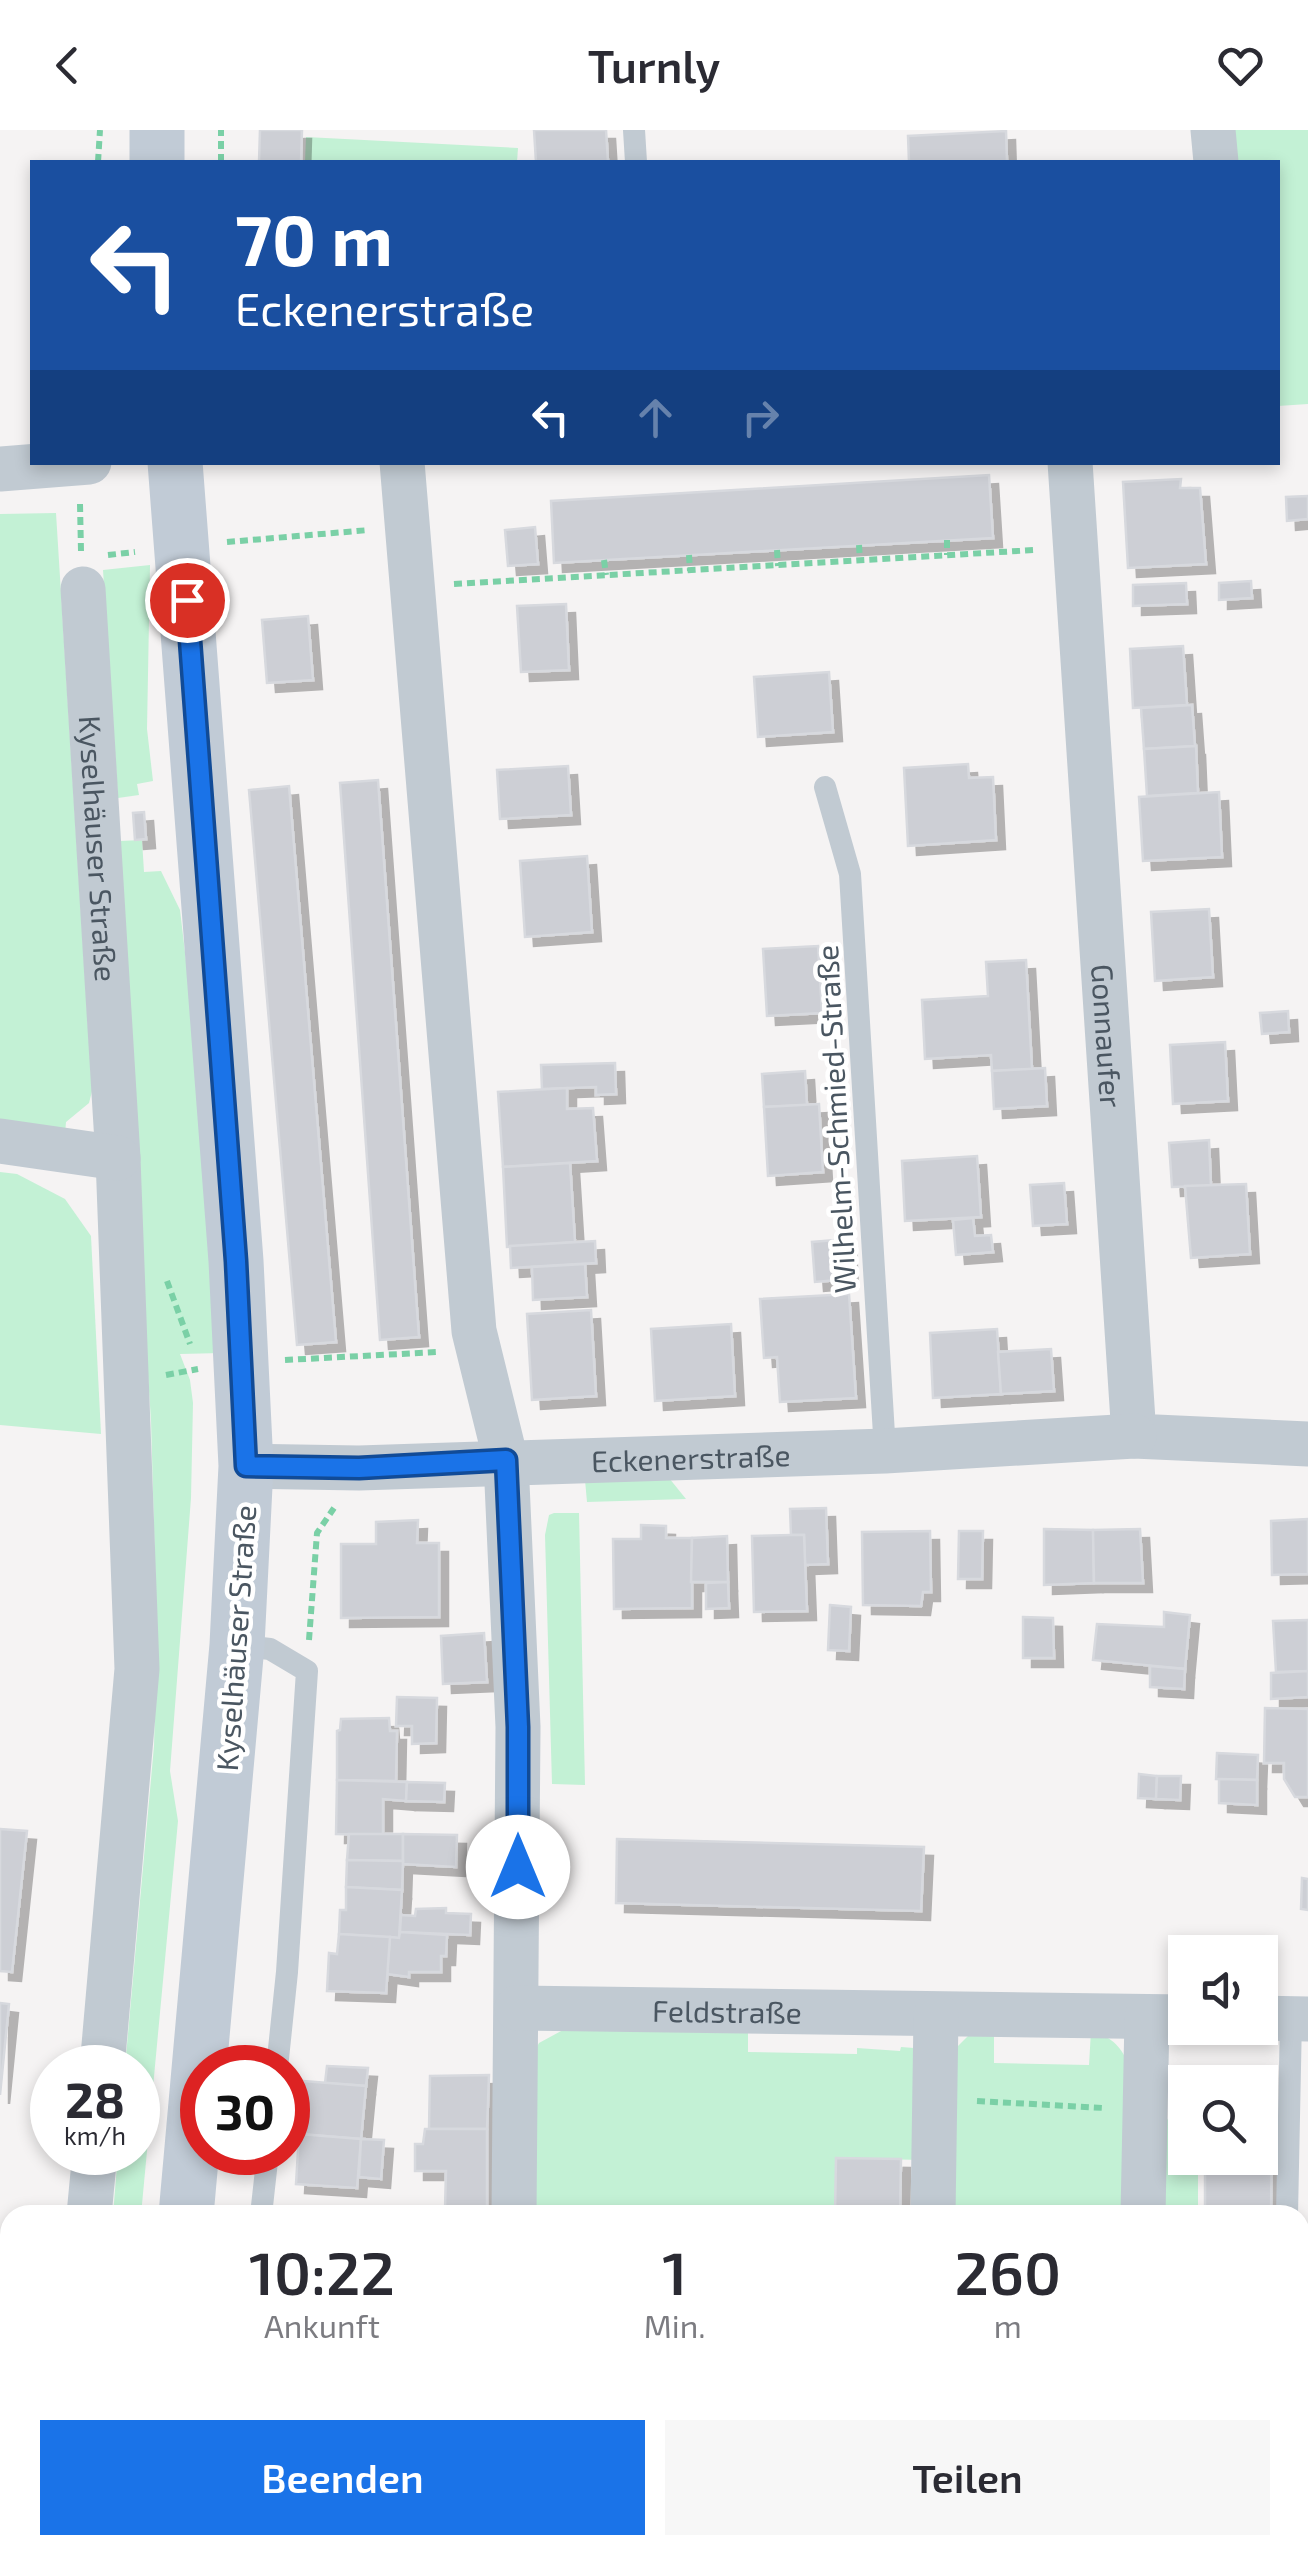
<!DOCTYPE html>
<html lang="de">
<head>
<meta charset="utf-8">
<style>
  body { margin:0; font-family:"Exo 2",sans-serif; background:#f7f7f7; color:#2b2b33; height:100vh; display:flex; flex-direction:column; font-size:38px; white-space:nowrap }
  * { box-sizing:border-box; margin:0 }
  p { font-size:32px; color:#7c7c81 }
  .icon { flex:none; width:55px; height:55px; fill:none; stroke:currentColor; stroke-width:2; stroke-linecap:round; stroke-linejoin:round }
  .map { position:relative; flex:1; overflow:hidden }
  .drawer { position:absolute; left:0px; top:2075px; width:1310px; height:350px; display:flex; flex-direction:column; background:#fff; border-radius:30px 30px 0 0; box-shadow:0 5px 15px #0003 }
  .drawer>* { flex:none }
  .banner { position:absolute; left:30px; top:30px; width:1250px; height:305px; border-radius:0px; box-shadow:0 5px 15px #0003; background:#1a4fa0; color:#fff; overflow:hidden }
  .fabs { position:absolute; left:1168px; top:1805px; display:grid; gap:20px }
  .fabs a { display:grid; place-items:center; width:110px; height:110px; border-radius:0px; background:#fff; box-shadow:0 5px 15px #0003; font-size:50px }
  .speed { position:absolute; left:30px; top:1915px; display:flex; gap:20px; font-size:50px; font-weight:700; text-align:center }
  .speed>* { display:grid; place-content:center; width:130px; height:130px; border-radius:50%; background:#fff; box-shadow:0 5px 15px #0003; line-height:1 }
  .speed small { font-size:25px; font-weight:400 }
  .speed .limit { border:15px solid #d22; background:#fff; color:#111 }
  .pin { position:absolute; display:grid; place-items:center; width:85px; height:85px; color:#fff; margin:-42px; border:5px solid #fff; border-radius:50%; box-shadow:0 2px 10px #0007 }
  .me { position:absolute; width:110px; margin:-55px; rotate:0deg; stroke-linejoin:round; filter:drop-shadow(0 0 8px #0008) }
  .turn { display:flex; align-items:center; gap:35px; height:210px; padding:0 40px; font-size:45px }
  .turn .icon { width:130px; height:130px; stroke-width:2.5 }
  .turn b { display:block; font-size:70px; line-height:85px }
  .lanes { display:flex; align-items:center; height:95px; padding:0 40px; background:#0003; justify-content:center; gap:50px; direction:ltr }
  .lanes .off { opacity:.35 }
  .eta { display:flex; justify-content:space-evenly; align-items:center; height:170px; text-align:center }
  .eta b { font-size:60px; font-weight:600; line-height:70px }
  .cta { display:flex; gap:20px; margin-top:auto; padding:20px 40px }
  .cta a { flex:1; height:115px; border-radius:0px; background:#1a73e8; color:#fff; font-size:40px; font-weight:600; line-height:115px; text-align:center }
  .cta a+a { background:#f7f7f7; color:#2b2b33 }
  header { display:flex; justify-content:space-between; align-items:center; height:130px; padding:0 40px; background:#fff; font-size:45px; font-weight:600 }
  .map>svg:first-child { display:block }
</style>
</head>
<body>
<header><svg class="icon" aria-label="back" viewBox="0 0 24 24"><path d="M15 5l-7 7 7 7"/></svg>Turnly<svg class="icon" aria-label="heart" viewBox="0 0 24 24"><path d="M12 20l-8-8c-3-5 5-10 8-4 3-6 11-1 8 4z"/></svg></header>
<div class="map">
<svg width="1308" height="2425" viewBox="0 0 1308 2425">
  <defs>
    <filter id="shadow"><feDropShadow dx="9" dy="9" stdDeviation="0" flood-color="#0004"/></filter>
  </defs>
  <rect width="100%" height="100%" fill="#f5f3f3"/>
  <g fill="#c3f1d5">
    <path d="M1233 0H1308V274L1278 276V32H1237Z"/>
    <path d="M306 7 518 18 517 32H305Z"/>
    <path d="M56 383 92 961 89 973 66 992 65 1004 0 995V384Z"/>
    <path d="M150 435 147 599 153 651 137 654 139 665 118 668 103 440Z"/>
    <path d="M142 710 144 742 161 741 180 780 200 949 222 1223 180 1224 190 1250 193 1273 191 1368 170 1641 178 1691 141 2085H113L118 2023 138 2022V1938L125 1937 154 1616 157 1506 151 1290 136 1071 120 711Z"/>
    <path d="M0 1042 17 1044 65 1069 91 1106 101 1304 0 1295Z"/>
    <path d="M669 1348 686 1369 587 1372 585 1350Z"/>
    <path d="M554 1383H579L585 1655 552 1654 545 1405 549 1385Z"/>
    <path d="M574 1894 748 1895V1922L857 1924V1918L900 1921 901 1917 914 1918 922 2030 837 2028 835 2085H525L530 1930 539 1913Z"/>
    <path d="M994 1900V1933L1089 1935 1091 1901C1112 1907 1121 1916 1130 1937V2085H946L950 1924 968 1906Z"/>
    <path d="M1157 1989 1185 1990V2028H1198V2085H1156Z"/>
    <path d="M524 2415H888V2425H525Z"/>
  </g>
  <g fill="#cdcfd5" stroke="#d7d9de" stroke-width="2.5" filter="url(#shadow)">
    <path d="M260 0H302L301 32H259Z"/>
    <path d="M534 0H606L608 32H536Z"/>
    <path d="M1006 1 1007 32H909L908 6Z"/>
    <path d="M989 345 993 408 554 433 551 371Z"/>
    <path d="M1181 349 1180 358H1200L1206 434 1128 438 1123 352Z"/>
    <path d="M1308 366V389L1287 391 1286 367Z"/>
    <path d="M535 397 538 434 508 436 505 400Z"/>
    <path d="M1251 451 1252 468 1219 470V453Z"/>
    <path d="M1186 453 1187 474 1133 476V455Z"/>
    <path d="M566 474 569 540 521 542 517 476Z"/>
    <path d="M308 486 313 550 267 553 262 490Z"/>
    <path d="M1183 516 1187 575 1133 578 1130 519Z"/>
    <path d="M829 542 833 602 758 607 754 547Z"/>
    <path d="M1192 575 1195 616 1144 619 1141 578Z"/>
    <path d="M1196 616 1198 663 1147 666 1144 619Z"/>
    <path d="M968 634 969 648 993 647 996 710 908 716 904 638Z"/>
    <path d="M568 636 571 685 500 689 497 640Z"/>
    <path d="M378 650 419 1207 380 1210 340 653Z"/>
    <path d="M289 656 336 1212 297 1215 249 660Z"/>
    <path d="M1219 662 1222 727 1143 731 1139 667Z"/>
    <path d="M144 682 146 709 135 710 133 683Z"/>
    <path d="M587 726 592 802 525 807 520 731Z"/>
    <path d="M1209 779 1213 847 1155 851 1151 782Z"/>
    <path d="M818 816 822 883 767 886 763 819Z"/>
    <path d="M1026 830 1032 939 992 941 991 925 925 929 922 870 988 866 986 832Z"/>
    <path d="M1288 881 1289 902 1262 904 1260 883Z"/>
    <path d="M1225 912 1228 971 1173 974 1170 915Z"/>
    <path d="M615 933 616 964 596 965V957L542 959 541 935Z"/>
    <path d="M1045 938 1047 976 994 979 992 941Z"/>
    <path d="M805 941 807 975 764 977 762 944Z"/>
    <path d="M567 958V979L593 978 597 1031 503 1037 498 962Z"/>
    <path d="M819 974 823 1042 768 1046 764 977Z"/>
    <path d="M1209 1010 1211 1056 1172 1057 1169 1013Z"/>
    <path d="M977 1026 981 1087 905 1091 902 1031Z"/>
    <path d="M570 1033 575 1112 507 1117 503 1037Z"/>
    <path d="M1064 1053 1067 1094 1033 1096 1030 1055Z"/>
    <path d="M1246 1054 1250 1124 1191 1128 1185 1056Z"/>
    <path d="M973 1088 975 1106 991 1105 993 1122 956 1125 953 1090Z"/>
    <path d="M847 1109 849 1149 815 1152 812 1112Z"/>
    <path d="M595 1111 596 1133 511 1138 510 1116Z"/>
    <path d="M585 1134 587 1167 533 1170 532 1137Z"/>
    <path d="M849 1164 856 1268 780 1272 777 1227 764 1228 760 1169Z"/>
    <path d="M591 1180 596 1266 532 1270 527 1184Z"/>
    <path d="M731 1194 735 1266 655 1271 651 1199Z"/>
    <path d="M997 1199 1001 1264 933 1268 930 1203Z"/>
    <path d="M1051 1219 1054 1261 1001 1264 998 1222Z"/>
    <path d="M826 1378 828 1434 805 1435 804 1405H791L790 1379Z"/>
    <path d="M1308 1389V1444L1272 1445 1271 1391Z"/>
    <path d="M418 1390 417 1413H439V1487L341 1488V1414H376V1392Z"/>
    <path d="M641 1395 666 1396V1408H692V1478L614 1479 613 1409H641Z"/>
    <path d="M1044 1399 1093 1400 1094 1453 1044 1455Z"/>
    <path d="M1140 1399 1143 1453H1094L1093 1400Z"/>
    <path d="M930 1401 931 1462H923L921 1476 863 1475 862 1402Z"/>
    <path d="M959 1401H983L982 1449H958Z"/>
    <path d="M791 1405H804L807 1481 754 1482 752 1406Z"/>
    <path d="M727 1406 728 1452H691L692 1408Z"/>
    <path d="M728 1452 729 1478 706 1479V1453Z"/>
    <path d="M830 1475 851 1477 849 1521 828 1520Z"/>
    <path d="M1164 1482 1190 1485 1185 1539 1093 1530 1097 1494 1164 1497Z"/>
    <path d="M1023 1487 1053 1488 1054 1528H1023Z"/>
    <path d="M1308 1490V1541L1276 1542 1273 1491Z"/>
    <path d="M484 1503 487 1552 443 1554 441 1506Z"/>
    <path d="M1150 1536 1185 1539 1184 1559 1150 1557Z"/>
    <path d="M1308 1541V1567L1271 1569V1543Z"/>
    <path d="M397 1567 437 1568 436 1613 412 1614V1596H396Z"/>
    <path d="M1265 1578 1308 1579V1667H1295L1284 1649V1633H1264Z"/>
    <path d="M389 1588 390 1601H397L396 1651 337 1650V1601L340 1600 341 1589Z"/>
    <path d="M1217 1623 1258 1625 1257 1650 1216 1649Z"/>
    <path d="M1139 1644 1157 1646 1156 1669 1138 1668Z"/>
    <path d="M1157 1646H1181L1180 1670 1156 1669Z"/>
    <path d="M1219 1649 1257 1650V1675L1219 1673Z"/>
    <path d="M337 1650 407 1652 406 1671 383 1669V1705L336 1704Z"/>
    <path d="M407 1652 445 1653 444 1672 406 1671Z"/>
    <path d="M0 1699 27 1701 12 1842 0 1841Z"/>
    <path d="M349 1704H403V1731L347 1730Z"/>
    <path d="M403 1704 457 1705 456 1737 403 1734Z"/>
    <path d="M617 1709 924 1717 921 1781 616 1773Z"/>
    <path d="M347 1730 403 1731 402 1760 346 1757Z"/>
    <path d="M1302 1748 1308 1749V1780L1301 1779Z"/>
    <path d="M346 1757 402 1760 399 1808 339 1804 340 1780H346Z"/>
    <path d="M446 1778V1783L471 1784 470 1805 400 1802 401 1785 415 1786 416 1779Z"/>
    <path d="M400 1802 447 1805 446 1826H441V1842H409V1847L387 1844 390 1807 399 1808Z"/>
    <path d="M339 1804 390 1807 386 1863 327 1861 329 1823 337 1824Z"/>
    <path d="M0 1873 9 1874 0 1965Z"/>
    <path d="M327 1936 368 1938 366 1956 325 1953Z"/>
    <path d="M489 1945 487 1999H429L430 1946Z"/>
    <path d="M303 1951 366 1956 361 2009 299 2004Z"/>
    <path d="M1260 1992H1272L1271 2085H1205V2028H1260Z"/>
    <path d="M425 1999H487V2079H445L446 2041H415V2014H423Z"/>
    <path d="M299 2004 361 2009 357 2058 296 2054Z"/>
    <path d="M361 2009 384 2010 381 2049 359 2047Z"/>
    <path d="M836 2028 901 2029 900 2085H835Z"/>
    <path d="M254 2415H313L312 2425H253Z"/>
    <path d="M330 2415H363L362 2425 330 2423Z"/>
    <path d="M380 2415H408L406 2425H379Z"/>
    <path d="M462 2415H482V2425H461Z"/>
  </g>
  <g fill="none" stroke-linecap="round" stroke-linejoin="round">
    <g stroke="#7ad0a6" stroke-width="6" stroke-dasharray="8 5" stroke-linecap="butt">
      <path d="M98 32 100 0"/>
      <path d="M221 32V0"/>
      <path d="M80 374 81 421"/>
      <path d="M947 410V425"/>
      <path d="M227 412 369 400"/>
      <path d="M859 415 860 431"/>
      <path d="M777 420 778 436"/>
      <path d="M108 425 135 422"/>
      <path d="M689 425 690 441"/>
      <path d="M604 430 606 445"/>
      <path d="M454 454 1035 420"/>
      <path d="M167 1151 190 1214"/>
      <path d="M285 1230 438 1222"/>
      <path d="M166 1245 198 1239"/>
      <path d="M309 1510 317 1403 334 1378"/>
      <path d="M977 1971 1104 1978"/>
      <path d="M839 2415 842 2425"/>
    </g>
    <g stroke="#c1cad2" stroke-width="22">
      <path d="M634 0 636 32"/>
      <path d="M825 657 850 744 885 1321"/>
      <path d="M237 1515 270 1519 307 1541 287 1842 277 1938"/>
      <path d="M261 2085 268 2022"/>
      <path d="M1287 2085 1291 1889"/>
      <path d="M1223 2418 1249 2415"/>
      <path d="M225 2425 226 2415"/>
    </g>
    <g stroke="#c1cad2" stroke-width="45">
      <path d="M1213 0 1216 32"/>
      <path d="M402 332 474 1201 506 1331 518 1597 514 2085"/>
      <path id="s1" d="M1070 332 1134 1306 1308 1314"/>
      <path d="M0 339 89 332"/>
      <path id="s2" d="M83 459 118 1028 137 1539 102 1938"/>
      <path d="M0 1011 118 1028"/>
      <path id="s3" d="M246 1336 359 1338 885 1321 1134 1306"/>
      <path id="s4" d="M517 1878 1185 1887"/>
      <path d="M1260 1888 1308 1889"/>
      <path d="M89 2085 95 2022"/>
      <path d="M933 2085 936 1885"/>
      <path d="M1143 2085 1147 1887"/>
      <path d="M60 2425 61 2415"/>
      <path d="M511 2425V2415"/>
    </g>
    <g stroke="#c1cbd6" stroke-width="55">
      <path d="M157 0V32"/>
      <path d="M175 332 236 1131 246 1336 237 1515 186 2085"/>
      <path d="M156 2425 157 2415"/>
    </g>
  </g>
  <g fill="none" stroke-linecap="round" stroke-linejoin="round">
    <g stroke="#114b97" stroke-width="25">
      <path id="route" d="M187 470 236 1131 246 1336 359 1338 506 1330 518 1597V1737"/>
    </g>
    <use href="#route" stroke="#1a73e8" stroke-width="18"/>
  </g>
  <g text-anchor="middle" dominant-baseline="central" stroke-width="9" stroke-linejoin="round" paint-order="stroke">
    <g font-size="30" fill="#4a5661" stroke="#fff">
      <text stroke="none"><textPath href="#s2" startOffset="260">Kyselhäuser Straße</textPath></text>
      <text stroke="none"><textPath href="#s1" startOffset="575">Gonnaufer</textPath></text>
      <text transform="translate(835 989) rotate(-93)">Wilhelm-Schmied-Straße</text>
      <text stroke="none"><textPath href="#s3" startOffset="445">Eckenerstraße</textPath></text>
      <text transform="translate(235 1508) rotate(-86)">Kyselhäuser Straße</text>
      <text stroke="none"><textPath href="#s4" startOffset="210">Feldstraße</textPath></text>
    </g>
  </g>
</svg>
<div class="fabs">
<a><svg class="icon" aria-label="sound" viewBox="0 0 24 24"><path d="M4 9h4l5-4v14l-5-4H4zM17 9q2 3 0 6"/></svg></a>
<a><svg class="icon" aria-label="search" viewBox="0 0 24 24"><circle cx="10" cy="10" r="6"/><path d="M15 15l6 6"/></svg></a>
</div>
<div class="speed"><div>28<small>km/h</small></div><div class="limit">30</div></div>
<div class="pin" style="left:187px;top:470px;background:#d93025"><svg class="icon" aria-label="arrive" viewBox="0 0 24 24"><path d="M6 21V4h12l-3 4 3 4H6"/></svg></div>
<svg class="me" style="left:518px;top:1737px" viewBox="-20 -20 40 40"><circle r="19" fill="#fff"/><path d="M0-13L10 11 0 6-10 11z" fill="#1a73e8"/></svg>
<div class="banner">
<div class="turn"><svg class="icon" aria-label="left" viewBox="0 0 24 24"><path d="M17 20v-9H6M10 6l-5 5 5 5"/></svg><div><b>70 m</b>Eckenerstraße</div></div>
<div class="lanes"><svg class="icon" aria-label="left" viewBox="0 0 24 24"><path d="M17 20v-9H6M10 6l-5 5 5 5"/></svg><svg class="icon off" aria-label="ahead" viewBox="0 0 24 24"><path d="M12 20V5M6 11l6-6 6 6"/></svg><svg class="icon off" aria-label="right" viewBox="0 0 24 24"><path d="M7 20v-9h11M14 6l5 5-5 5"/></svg></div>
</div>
<section class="drawer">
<div class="eta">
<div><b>10:22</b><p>Ankunft</p></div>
<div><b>1</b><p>Min.</p></div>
<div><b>260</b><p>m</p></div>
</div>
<div class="cta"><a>Beenden</a><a>Teilen</a></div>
</section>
</div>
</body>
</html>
